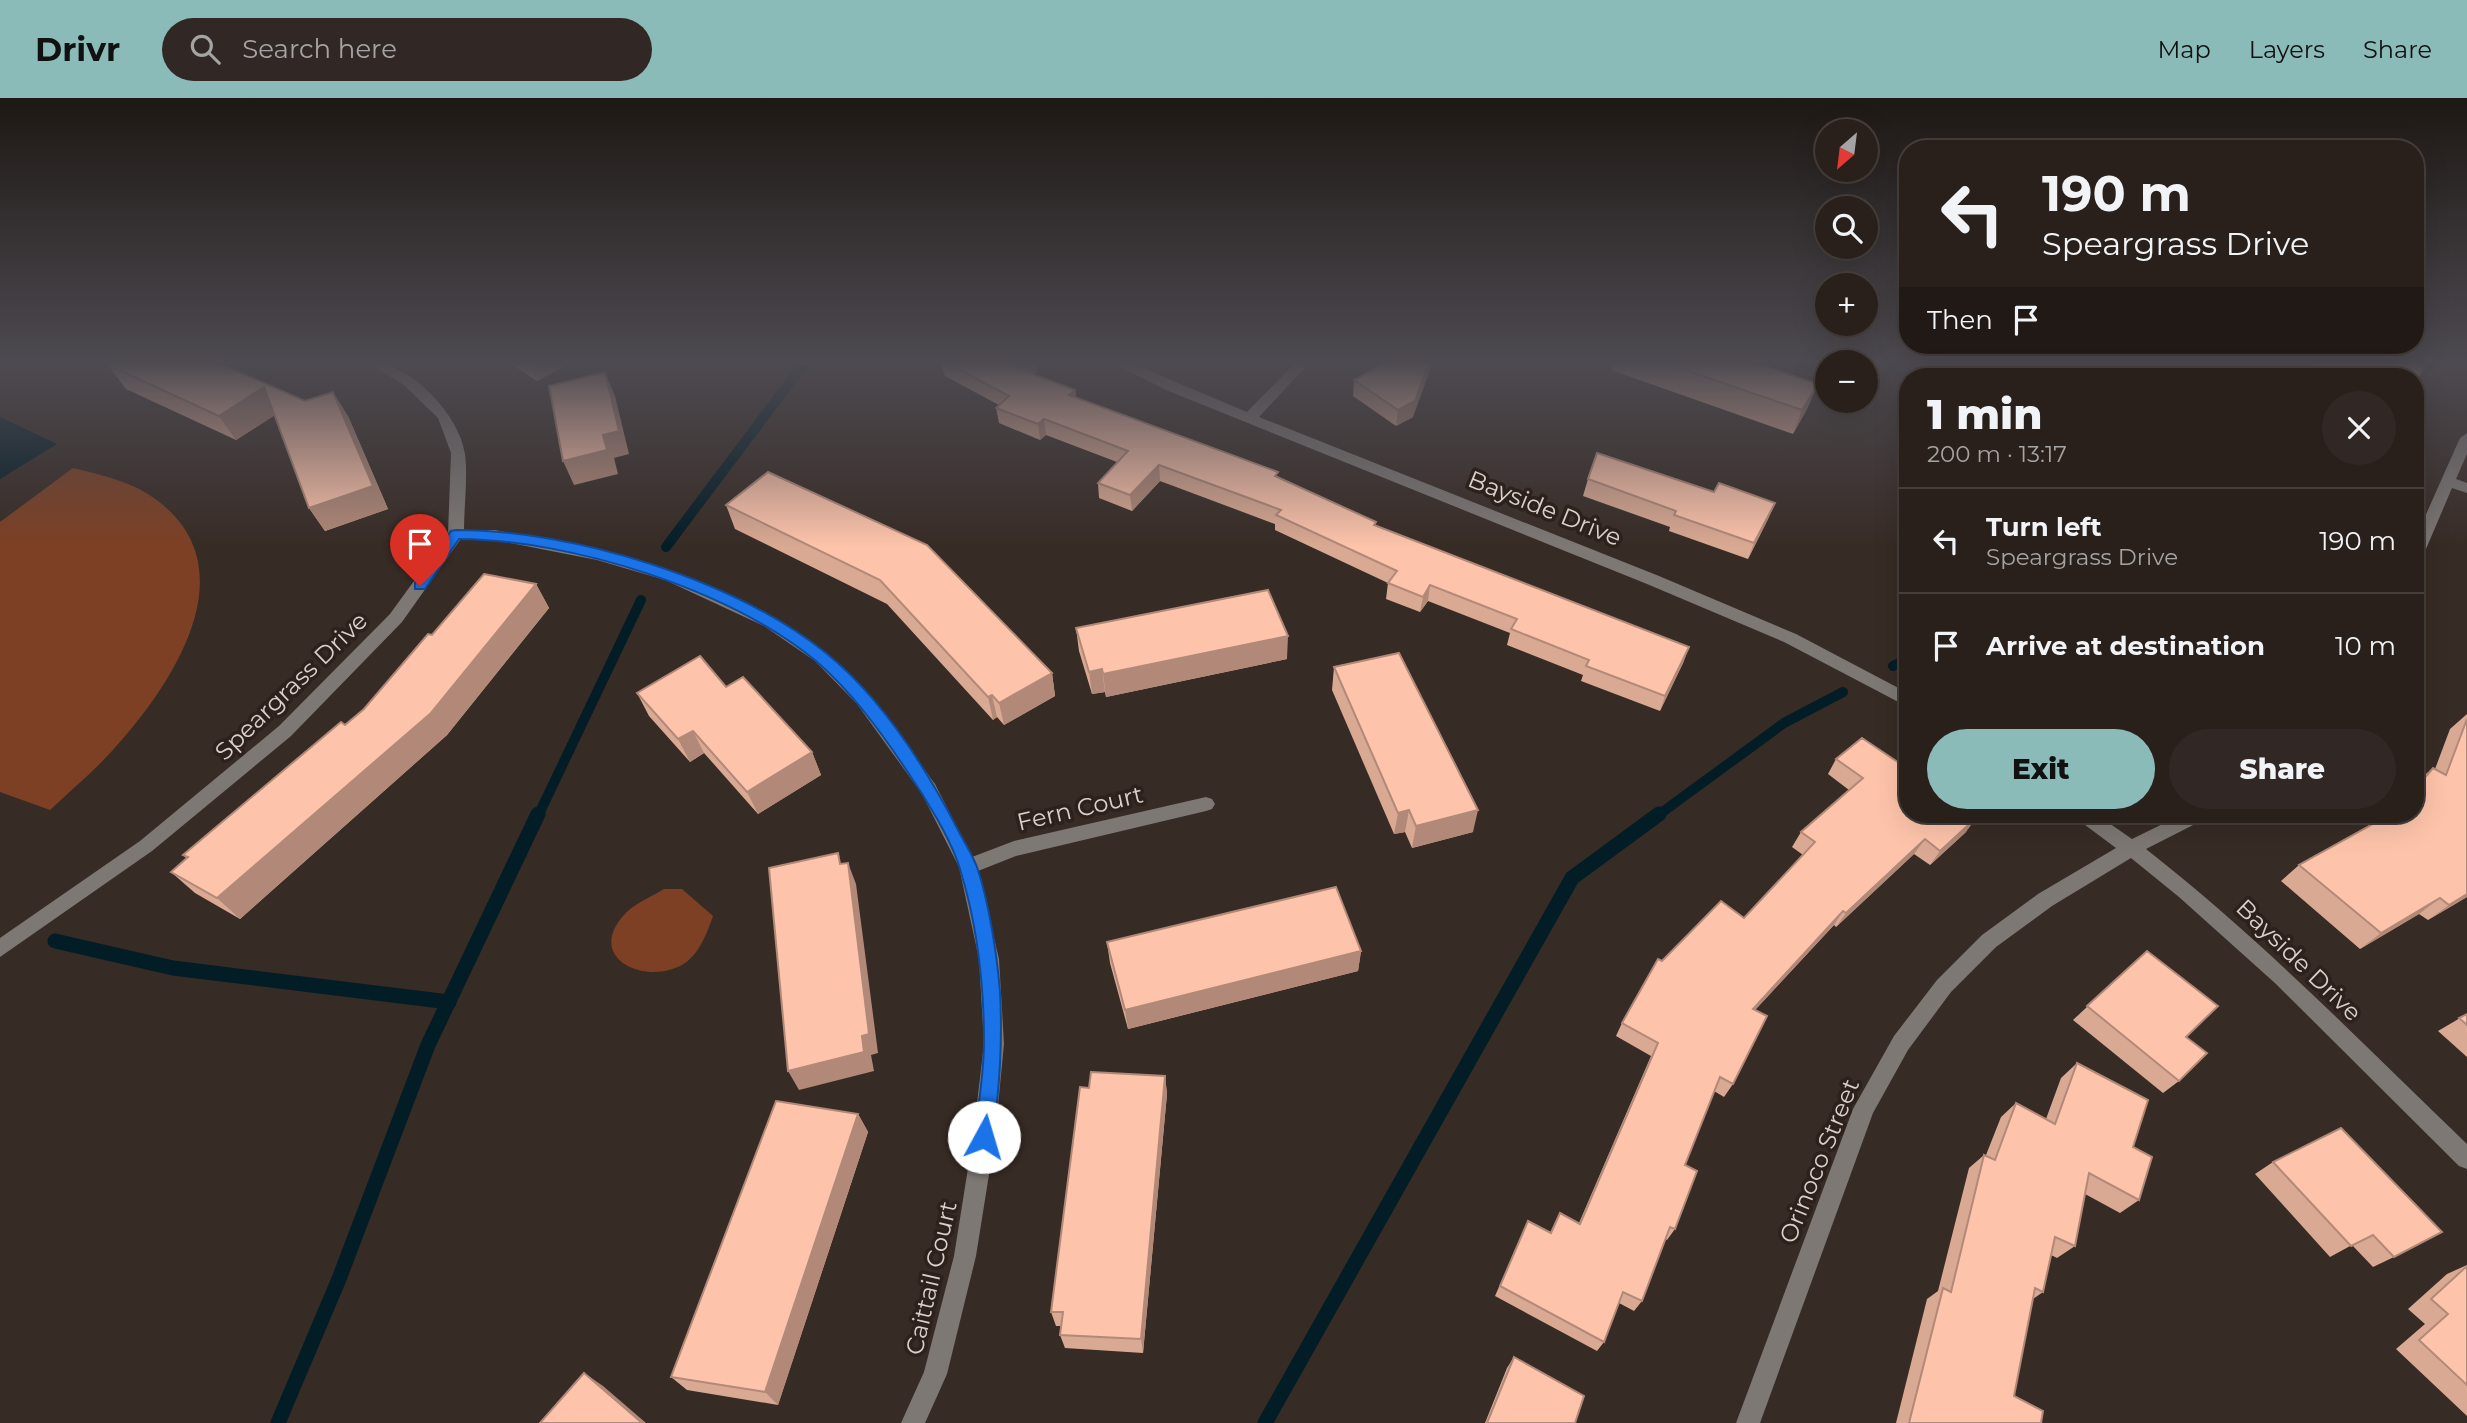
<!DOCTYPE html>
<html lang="en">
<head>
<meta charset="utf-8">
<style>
  body { margin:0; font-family:Montserrat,sans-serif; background:#312825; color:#f1f3f6; height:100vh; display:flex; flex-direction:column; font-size:26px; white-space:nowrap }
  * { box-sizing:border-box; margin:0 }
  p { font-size:23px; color:#a5a3a3 }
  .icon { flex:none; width:38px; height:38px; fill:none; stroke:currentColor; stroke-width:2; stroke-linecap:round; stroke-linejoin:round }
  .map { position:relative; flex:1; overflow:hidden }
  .panel { position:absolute; left:1899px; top:270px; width:525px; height:455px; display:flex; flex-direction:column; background:#29201c; border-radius:28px; box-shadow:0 7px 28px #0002,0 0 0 2px #453e3b }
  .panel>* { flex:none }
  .hud { position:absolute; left:1899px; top:42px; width:525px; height:214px; border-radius:28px; box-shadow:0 7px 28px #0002,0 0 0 2px #453e3b; background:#29201c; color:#f1f3f6; overflow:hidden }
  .needle { width:46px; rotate:208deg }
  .buttons { position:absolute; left:1815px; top:21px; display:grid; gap:14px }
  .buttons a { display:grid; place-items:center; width:63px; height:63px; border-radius:50%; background:#29201c; box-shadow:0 7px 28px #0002,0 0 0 2px #453e3b; font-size:35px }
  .pin { position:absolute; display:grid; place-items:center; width:60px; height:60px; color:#fff; margin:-72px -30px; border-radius:50% 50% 50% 0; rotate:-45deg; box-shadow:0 0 7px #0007 }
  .pin .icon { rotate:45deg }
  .me { position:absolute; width:77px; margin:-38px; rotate:6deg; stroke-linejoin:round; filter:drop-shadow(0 0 5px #0008) }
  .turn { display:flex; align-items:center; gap:24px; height:147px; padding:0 28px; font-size:32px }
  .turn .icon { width:91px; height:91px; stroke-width:2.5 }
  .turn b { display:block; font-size:49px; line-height:60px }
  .then { display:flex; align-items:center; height:66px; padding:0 28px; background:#0003; gap:14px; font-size:26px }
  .round { display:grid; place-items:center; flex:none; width:74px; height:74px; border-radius:37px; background:#312825 }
  .summary { display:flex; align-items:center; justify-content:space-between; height:119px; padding:0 28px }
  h1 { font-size:42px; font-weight:800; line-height:52px }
  .primary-button { display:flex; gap:14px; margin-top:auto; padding:14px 28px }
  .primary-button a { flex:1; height:80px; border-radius:42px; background:#8bbbb9; color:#111; font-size:28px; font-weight:800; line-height:80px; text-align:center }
  .primary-button a+a { background:#312825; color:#f1f3f6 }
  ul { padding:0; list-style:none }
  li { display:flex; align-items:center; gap:21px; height:105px; padding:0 28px; border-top:2px solid #453e3b }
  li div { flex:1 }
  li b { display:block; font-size:26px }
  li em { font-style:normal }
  header { display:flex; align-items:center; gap:42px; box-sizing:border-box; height:98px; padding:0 35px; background:#8bbbb9; color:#111 }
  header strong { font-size:33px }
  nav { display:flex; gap:38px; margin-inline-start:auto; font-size:24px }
  .search { width:490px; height:63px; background:#312825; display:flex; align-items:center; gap:18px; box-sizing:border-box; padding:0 24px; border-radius:38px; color:#a5a3a3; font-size:26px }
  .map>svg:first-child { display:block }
</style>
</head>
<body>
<header>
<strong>Drivr</strong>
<div class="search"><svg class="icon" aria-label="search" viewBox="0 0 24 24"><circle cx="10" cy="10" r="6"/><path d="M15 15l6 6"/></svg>Search here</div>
<nav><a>Map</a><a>Layers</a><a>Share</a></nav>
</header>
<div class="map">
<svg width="2467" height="1325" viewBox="0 0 2467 1325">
  <rect width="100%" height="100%" fill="#372b25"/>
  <g fill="#7d4024">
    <path d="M73 370C102 377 134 384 158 403 250 473 170 590 112 653 93 674 71 692 50 712L0 694V424Z"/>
    <path d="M664 791H682L713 818C708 833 699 856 685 865 649 889 585 862 623 818 633 806 651 799 664 791Z"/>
  </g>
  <path fill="#031d27" d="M0 319 57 346 0 381Z"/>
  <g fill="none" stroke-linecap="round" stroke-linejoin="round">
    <g stroke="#031d27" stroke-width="10">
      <path d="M2142 278 2146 264"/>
      <path d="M666 449 805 264"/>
      <path d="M1893 568 1908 561"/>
      <path d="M538 718 641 502"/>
      <path d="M1657 718 1784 625 1843 594"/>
    </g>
    <g stroke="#031d27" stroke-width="15">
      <path d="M55 843 173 870 449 904"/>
      <path d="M278 1325 339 1181 428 947 538 716"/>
      <path d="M1265 1325 1572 780 1659 716"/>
    </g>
    <g fill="#7e7875" fill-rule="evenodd">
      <path d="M366 264C407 261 460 316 465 356 468 380 464 408 464 432H495L597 452 676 474 776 520 827 555 869 596 935 686 972 759 1014 743 1206 699 1212 701 1215 706 1212 711 1206 713 1016 758 978 773 999 861 1004 946 995 1039 976 1158 947 1276 925 1325H901L924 1274 954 1158 973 1039 984 946 979 861 959 769 922 696 857 606 815 563 764 528 665 482 597 462 495 442H460L402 524 291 638 152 753 0 859V840L140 743 279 628 390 516 448 436 451 355 438 320 404 287Z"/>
      <path d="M1111 264H1128L1247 314 1296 264H1310L1259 319 1659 478 1796 536 1908 595V609L1784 544 1647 486 1166 292Z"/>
      <path d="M2467 335V356L2456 381 2467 385V395L2452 390 2423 458 2415 463V441L2460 340Z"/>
      <path d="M2074 716H2096L2132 741 2183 716H2208L2205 721 2146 751C2261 841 2362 945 2467 1046V1071L2459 1068 2276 886 2179 799 2131 760 2052 808 1996 849 1951 894 1908 952 1873 1015 1760 1325H1736L1853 1011 1894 938 1937 882 1982 837 2038 796 2116 750 2077 721Z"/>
    </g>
  </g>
  <g fill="#daa993">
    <path d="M508 264H572L537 283Z"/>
    <path d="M940 264H1036L1037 273 1033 276 1075 292 1076 299 1278 379 1376 428 1689 549 1683 565 1660 613 1581 583 1583 577 1507 547 1510 535 1428 503 1420 514 1386 501 1388 485 1275 432V426L1160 383 1132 413 1099 400 1098 385 1117 364 1046 337 1040 342 999 325 996 310 999 307 945 278Z"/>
    <path d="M1614 264H1753L1808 309 1793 336 1611 272Z"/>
    <path d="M2313 264H2426L2415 278H2307Z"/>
    <path d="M108 267 305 303 348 318 388 411 325 433 309 410 275 317 236 342 126 291Z"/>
    <path d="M1354 282 1413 319 1396 328 1353 298Z"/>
    <path d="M768 374 1052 575 1055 598 1004 627 997 619 993 622 887 506 735 431 726 407Z"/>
    <path d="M1588 381 1714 394 1775 405 1768 421 1748 461 1669 433 1670 429 1583 398Z"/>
    <path d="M536 486 549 510 447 637 240 821 195 795 171 774 187 761 183 757 364 611 432 537Z"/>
    <path d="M1076 530 1287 561 1106 599 1105 594 1092 596 1079 553Z"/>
    <path d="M1334 569 1473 734 1412 750 1405 734 1394 736 1332 592Z"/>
    <path d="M726 589 812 654 821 677 758 716 704 655 690 664 649 618 637 595Z"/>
    <path d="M2467 616V799L2428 822 2419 816 2360 851 2281 783 2299 767 2389 716H2415V685L2433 670 2435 671 2450 631Z"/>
    <path d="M1836 661 1966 734 1930 767 1914 756 1836 829 1834 827 1755 912 1733 986 1724 999 1714 993 1685 1067 1675 1131 1667 1142 1665 1141 1642 1203 1634 1213 1619 1205 1604 1244 1597 1253 1495 1198 1528 1123 1550 1135 1560 1115 1579 1125 1651 958 1616 938 1622 925 1662 863 1744 820 1803 757 1792 749 1801 734 1849 692 1828 676Z"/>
    <path d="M1107 844 1361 853 1358 873 1128 931 1110 865Z"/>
    <path d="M2147 853 2186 939 2179 983 2163 995 2073 922Z"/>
    <path d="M2467 916V959L2438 933Z"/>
    <path d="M2077 965 2133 1049 2139 1102 2120 1115 2085 1096 2075 1148 2057 1160 2051 1157 2043 1194 2033 1201 2014 1298 2041 1325H1896L1927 1201 1938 1193 1969 1070 1984 1057H1986L2001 1019 2016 1005 2046 1021 2061 980Z"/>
    <path d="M1165 978 1167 996 1143 1255 1065 1250 1060 1237 1061 1228H1056L1051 1214Z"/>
    <path d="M858 1016 868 1034 778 1307 687 1292 671 1279Z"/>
    <path d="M2341 1030 2394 1159 2373 1169 2352 1147 2330 1159 2255 1076 2273 1064Z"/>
    <path d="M2467 1167V1318L2396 1251 2425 1226 2408 1211 2447 1176Z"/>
    <path d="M1514 1259 1575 1325H1485L1507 1270Z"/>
  </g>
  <g fill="#b28978">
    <path d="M534 264H572L537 283 529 267Z"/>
    <path d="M1024 264H1036L1037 273 1017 285 1015 269Z"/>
    <path d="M1429 264H1433L1413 319 1396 328 1398 312Z"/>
    <path d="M605 274 615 298 629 356 614 360 618 376 574 387 563 363Z"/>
    <path d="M1818 286 1808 309 1793 336 1802 312Z"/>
    <path d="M264 289 281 313 236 342 219 318Z"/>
    <path d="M1075 292 1077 307 1069 297Z"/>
    <path d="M333 294 348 318 388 411 325 433 309 410Z"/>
    <path d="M1044 321 1046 337 1040 342 1038 326Z"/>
    <path d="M1159 367 1160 383 1132 413 1130 397Z"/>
    <path d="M1775 405 1768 421 1748 461 1754 445Z"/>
    <path d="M536 486 549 510 447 637 240 821 217 800Z"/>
    <path d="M1430 487 1428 503 1420 514 1423 499Z"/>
    <path d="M1288 538 1287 561 1106 599 1103 576Z"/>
    <path d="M1689 549 1683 565 1660 613 1665 598Z"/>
    <path d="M1102 571 1105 594 1092 596 1089 574Z"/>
    <path d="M1052 575 1055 598 1004 627 999 605Z"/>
    <path d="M992 597 997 619 993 622 988 599Z"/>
    <path d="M693 633 704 655 690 664 678 641Z"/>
    <path d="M812 654 821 677 758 716 747 694Z"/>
    <path d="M1409 712 1405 734 1394 736 1398 715Z"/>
    <path d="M1478 712 1473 734 1412 750 1416 728Z"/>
    <path d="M1977 719 1966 734 1930 767 1940 753Z"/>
    <path d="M1925 741 1914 756 1836 829 1846 815Z"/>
    <path d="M848 765 856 786 878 955 871 957 874 973 799 992 788 973Z"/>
    <path d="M2467 796V799L2428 822 2449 807Z"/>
    <path d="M2440 800 2419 816 2360 851 2381 835Z"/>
    <path d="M1843 813 1834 827 1744 924 1753 911Z"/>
    <path d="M1361 853 1358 873 1128 931 1125 912Z"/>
    <path d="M1165 978 1167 996 1143 1255 1141 1241Z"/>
    <path d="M858 1016 868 1034 778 1307 765 1294Z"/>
    <path d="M584 1275 603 1288 646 1325H642Z"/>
  </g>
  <g fill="#fec4ab" stroke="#b28978" stroke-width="2">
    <path d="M114 264H216L305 303 333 294 373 388 309 410 264 289 219 318 108 267Z"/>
    <path d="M524 264H534L529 267Z"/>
    <path d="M945 264H1024L1015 269 1075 292 1069 297 1278 374 1275 378 1376 424 1374 427 1689 549 1665 598 1586 568 1589 562 1511 531 1517 521 1430 487 1423 499 1388 485 1397 473 1276 417 1281 412 1159 367 1130 397 1098 385 1128 353 1044 321 1038 326 996 310 1009 298Z"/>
    <path d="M1384 264H1429L1415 303 1398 312 1354 282 1382 266Z"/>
    <path d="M1662 264H1753L1818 286 1802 312Z"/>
    <path d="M2319 264H2426L2415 286V278H2313Z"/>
    <path d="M605 274 619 333 603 337 607 352 563 363 549 288Z"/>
    <path d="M1597 355 1714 394 1719 385 1775 405 1754 445 1674 417 1676 413 1588 381Z"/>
    <path d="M768 374 927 447 1052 575 999 605 992 597 988 599 880 482 726 407Z"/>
    <path d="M484 476 536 486 431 615 217 800 171 774 188 759 183 757 341 624 345 627 364 611 428 536 432 537Z"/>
    <path d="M1268 492 1288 538 1103 576 1102 571 1089 574 1076 530Z"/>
    <path d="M1399 555 1478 712 1416 728 1409 712 1398 715 1334 569Z"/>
    <path d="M700 558 726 589 743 579 812 654 747 694 693 633 678 641 637 595Z"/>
    <path d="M2467 621V796L2449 807 2440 800 2381 835 2299 767 2391 716H2415V691L2433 670 2446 677Z"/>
    <path d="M1862 640 1908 671V716H1972L1977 719 1940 753 1925 741 1846 815 1843 813 1753 911 1767 918 1733 986 1720 979 1685 1067 1697 1073 1675 1131 1670 1129 1642 1203 1623 1194 1604 1244 1500 1188 1528 1123 1551 1135 1560 1115 1580 1126 1658 945 1622 925 1658 861 1662 863 1721 803 1744 820 1815 744 1801 734 1863 680 1836 661Z"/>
    <path d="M838 755 840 766 848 765 869 936 862 938 864 954 788 973 769 770Z"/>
    <path d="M1336 789 1361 853 1125 912 1107 844Z"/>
    <path d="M2147 853 2218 908 2186 939 2207 955 2179 983 2087 908Z"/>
    <path d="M2467 916V927L2459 920Z"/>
    <path d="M2077 965 2148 1002 2133 1049 2152 1059 2139 1102 2089 1075 2075 1148 2055 1139 2043 1194 2035 1190 2014 1298 2043 1313 2041 1325H1909L1943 1190 1951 1194 1984 1057 1995 1062 2016 1005 2055 1026Z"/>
    <path d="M1091 974 1165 978 1141 1241 1060 1237 1063 1214H1051L1080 989 1089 990Z"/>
    <path d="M776 1003 858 1016 765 1294 671 1279Z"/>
    <path d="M2341 1030 2442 1134 2394 1159 2373 1137 2351 1148 2273 1064Z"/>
    <path d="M2467 1168V1287L2419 1242 2448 1216 2431 1201Z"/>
    <path d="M1514 1259 1584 1298 1575 1325H1487Z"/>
    <path d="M584 1275 642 1325H540Z"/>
  </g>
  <linearGradient id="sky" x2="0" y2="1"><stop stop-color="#1e1814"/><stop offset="0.59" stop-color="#4d4a51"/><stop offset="1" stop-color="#4d4a51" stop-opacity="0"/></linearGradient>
  <rect width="2467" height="449" fill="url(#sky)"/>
  <path fill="#1a73e8" stroke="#114b97" stroke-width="2" d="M456 432C573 432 733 481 826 555 882 600 925 668 958 732 964 744 972 756 977 769 989 805 997 856 1000 894 1002 931 1001 966 997 1004 996 1018 996 1033 991 1046L984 1048 977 1046 975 1039C978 1008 984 975 984 944 984 886 977 826 960 771 951 741 925 699 907 673 881 634 852 594 816 563 728 491 572 442 459 441L425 491H415V484L451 433Z"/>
  <g text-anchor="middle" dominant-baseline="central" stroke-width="7" stroke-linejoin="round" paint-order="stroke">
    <g font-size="24" fill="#d9d0cd" stroke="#2d211c">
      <text transform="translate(1545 410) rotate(22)">Bayside Drive</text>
      <text transform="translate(291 588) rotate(-44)">Speargrass Drive</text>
      <text transform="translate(1080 710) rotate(-13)">Fern Court</text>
      <text transform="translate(2299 862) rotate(44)">Bayside Drive</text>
      <text transform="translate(1819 1063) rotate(-68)">Orinoco Street</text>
      <text transform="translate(931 1180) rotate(-77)">Caittail Court</text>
    </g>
  </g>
</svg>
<div class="buttons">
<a><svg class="needle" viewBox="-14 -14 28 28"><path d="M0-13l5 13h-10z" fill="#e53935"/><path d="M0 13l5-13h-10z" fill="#a5a3a3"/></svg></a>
<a><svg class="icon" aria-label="search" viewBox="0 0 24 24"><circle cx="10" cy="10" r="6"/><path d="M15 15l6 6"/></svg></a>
<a>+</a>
<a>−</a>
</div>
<div class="pin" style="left:420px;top:488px;background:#d93025"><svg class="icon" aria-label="arrive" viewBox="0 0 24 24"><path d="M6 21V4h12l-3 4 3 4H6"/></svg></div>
<svg class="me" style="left:984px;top:1039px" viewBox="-20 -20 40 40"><circle r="19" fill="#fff"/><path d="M0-13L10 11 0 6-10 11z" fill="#1a73e8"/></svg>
<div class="hud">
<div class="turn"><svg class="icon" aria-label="left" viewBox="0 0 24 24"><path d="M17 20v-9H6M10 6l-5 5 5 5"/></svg><div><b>190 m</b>Speargrass Drive</div></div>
<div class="then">Then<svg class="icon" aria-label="arrive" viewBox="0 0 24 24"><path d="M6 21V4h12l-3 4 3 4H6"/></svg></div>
</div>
<section class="panel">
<div class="summary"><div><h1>1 min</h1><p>200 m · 13:17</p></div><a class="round"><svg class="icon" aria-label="close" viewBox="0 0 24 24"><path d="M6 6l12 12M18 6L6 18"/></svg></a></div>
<ul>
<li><svg class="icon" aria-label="left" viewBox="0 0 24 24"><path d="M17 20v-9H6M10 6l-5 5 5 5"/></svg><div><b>Turn left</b><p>Speargrass Drive</p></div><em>190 m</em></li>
<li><svg class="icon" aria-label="arrive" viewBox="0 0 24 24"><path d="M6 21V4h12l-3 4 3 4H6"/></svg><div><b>Arrive at destination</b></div><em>10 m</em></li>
</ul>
<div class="primary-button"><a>Exit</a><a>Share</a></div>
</section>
</div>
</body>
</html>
